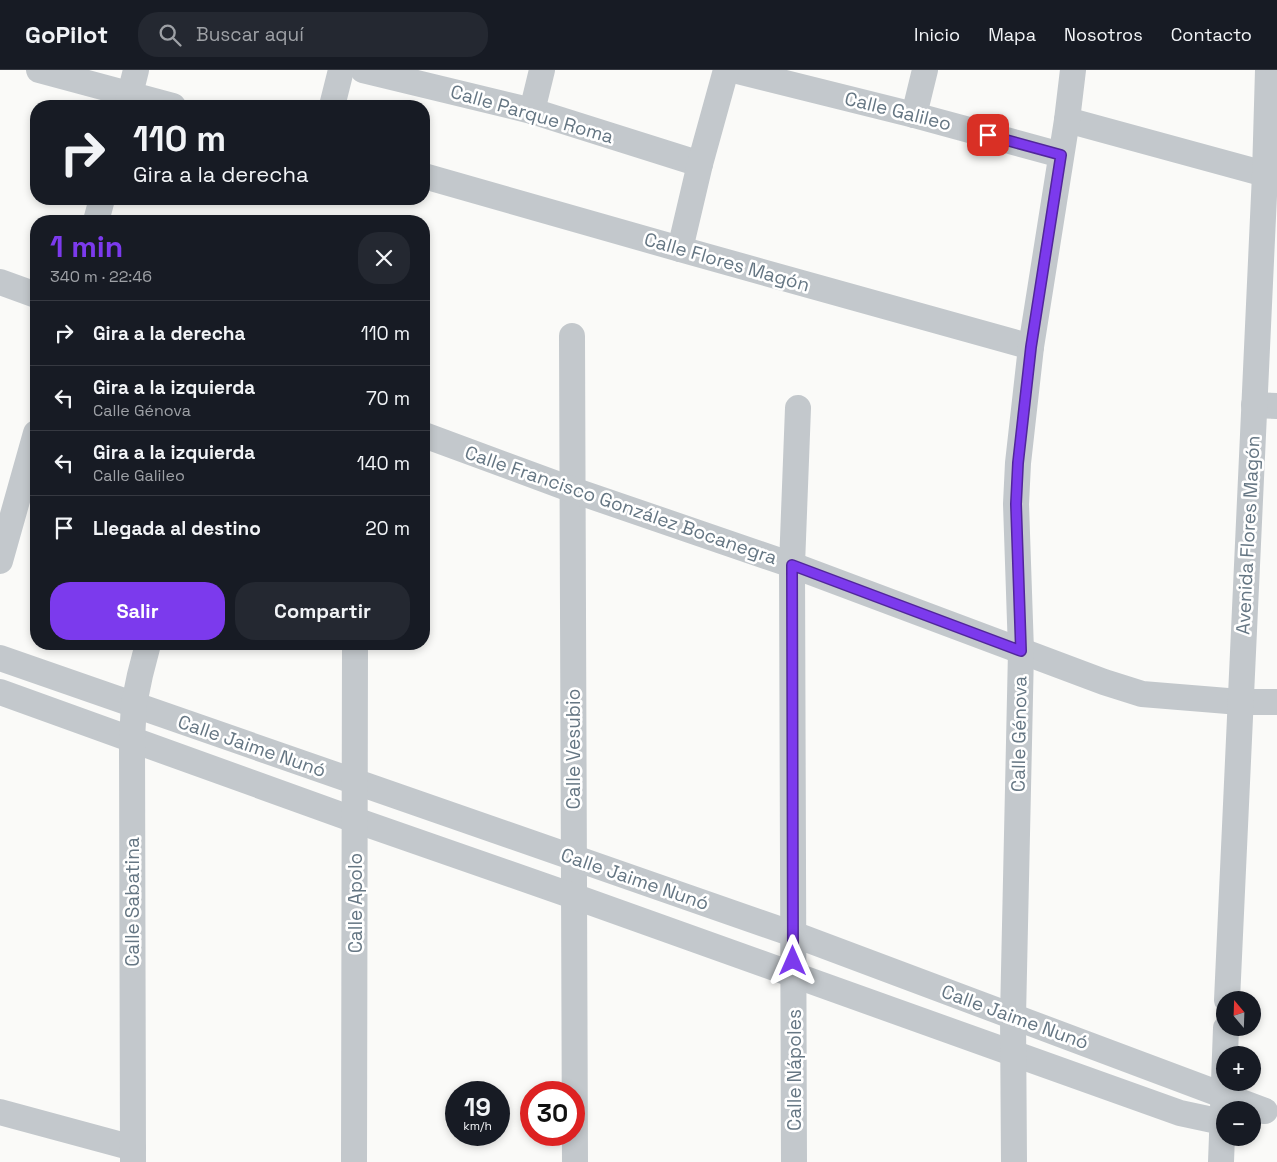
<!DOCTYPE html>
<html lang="es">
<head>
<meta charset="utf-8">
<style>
  body { margin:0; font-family:"Space Grotesk",sans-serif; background:#242831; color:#f1f3f6; height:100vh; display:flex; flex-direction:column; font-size:19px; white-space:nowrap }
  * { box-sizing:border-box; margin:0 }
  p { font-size:16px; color:#9ea1a6 }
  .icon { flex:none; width:28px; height:28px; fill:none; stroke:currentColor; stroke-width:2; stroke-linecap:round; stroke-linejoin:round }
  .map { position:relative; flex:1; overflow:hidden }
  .sheet { position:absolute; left:30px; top:145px; width:400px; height:435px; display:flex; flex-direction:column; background:#171b24; border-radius:20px; box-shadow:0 2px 8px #0003 }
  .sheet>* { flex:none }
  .hud { position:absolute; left:30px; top:30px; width:400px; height:105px; border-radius:20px; box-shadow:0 2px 8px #0003; background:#171b24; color:#f1f3f6; overflow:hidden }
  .needle { width:32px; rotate:341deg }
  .buttons { position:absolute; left:1216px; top:921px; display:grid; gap:10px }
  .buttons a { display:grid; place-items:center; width:45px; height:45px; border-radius:50%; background:#171b24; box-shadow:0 2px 8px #0003; font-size:25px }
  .speed { position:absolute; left:445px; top:1011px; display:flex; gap:10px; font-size:25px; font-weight:700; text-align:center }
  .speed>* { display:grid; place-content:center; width:65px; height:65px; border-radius:50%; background:#171b24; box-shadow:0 2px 8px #0003; line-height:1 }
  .speed small { font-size:12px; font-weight:400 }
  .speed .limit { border:8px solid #d22; background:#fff; color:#111 }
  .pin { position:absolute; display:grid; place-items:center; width:42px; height:42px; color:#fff; margin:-21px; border-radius:10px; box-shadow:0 2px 8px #0006 }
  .me { position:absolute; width:55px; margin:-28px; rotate:0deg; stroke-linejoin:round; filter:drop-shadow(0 0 4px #0008) }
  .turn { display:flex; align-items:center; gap:18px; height:105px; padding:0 20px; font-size:22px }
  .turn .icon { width:65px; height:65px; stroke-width:2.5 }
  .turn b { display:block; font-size:35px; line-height:42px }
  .round { display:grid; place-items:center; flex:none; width:52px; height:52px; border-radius:20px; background:#242831 }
  .summary { display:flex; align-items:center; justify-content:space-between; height:85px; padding:0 20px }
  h1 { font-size:30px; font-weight:600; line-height:38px; color:#7c3aed }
  .button { display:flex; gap:10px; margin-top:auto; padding:10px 20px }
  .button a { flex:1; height:58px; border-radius:20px; background:#7c3aed; color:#fff; font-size:20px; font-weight:600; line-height:58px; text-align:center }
  .button a+a { background:#242831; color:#f1f3f6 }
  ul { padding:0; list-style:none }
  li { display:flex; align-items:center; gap:15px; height:65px; padding:0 20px; border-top:1px solid #363941 }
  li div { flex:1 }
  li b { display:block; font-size:19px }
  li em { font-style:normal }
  header { display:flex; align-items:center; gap:30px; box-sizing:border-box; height:70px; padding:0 25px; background:#171b24; border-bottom:1px solid #363941 }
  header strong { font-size:24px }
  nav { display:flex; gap:28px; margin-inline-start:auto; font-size:18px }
  .search { width:350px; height:45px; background:#242831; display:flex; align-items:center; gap:12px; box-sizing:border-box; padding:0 18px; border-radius:20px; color:#9ea1a6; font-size:19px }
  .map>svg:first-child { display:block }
</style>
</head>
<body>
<header>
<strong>GoPilot</strong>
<div class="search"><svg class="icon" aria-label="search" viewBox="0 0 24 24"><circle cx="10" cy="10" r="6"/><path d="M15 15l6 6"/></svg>Buscar aquí</div>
<nav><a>Inicio</a><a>Mapa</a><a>Nosotros</a><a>Contacto</a></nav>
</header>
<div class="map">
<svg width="1277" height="1092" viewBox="0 0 1277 1092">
  <rect width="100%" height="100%" fill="#fafaf8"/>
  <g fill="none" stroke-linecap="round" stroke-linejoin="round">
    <g stroke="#c3c8cc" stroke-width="26">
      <path d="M39 0 173 36"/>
      <path d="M363 0 532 41 700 94"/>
      <path d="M733 0 914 45 1061 85"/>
      <path d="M127 36 136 0"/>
      <path d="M332 36 341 0"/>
      <path d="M532 41 542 0"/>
      <path d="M914 45 925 0"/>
      <path d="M1067 50 1265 104"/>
      <path d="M424 106 680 179 1031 277"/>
      <path d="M96 151 102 129"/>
      <path d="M680 179 700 94 726 0"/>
      <path d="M0 212 36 225"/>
      <path d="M572 266 575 1092"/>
      <path d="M1254 335 1277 336"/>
      <path d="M424 365 573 420 792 495 1104 612 1142 624 1240 632H1277"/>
      <path d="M0 491 36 363"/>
      <path d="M0 588 793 864 1265 1041"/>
      <path d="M0 622 355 750 573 826 1180 1043 1222 1052H1225"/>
      <path d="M1227 930 1265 104 1268 0"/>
      <path d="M0 1042 133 1078"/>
      <path d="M133 1092 132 669 134 634 140 605 148 574"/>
      <path d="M354 1092 355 574"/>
      <path d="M794 1092 792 495 798 338"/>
      <path d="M1014 1092 1013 947 1021 581 1016 434 1018 393 1031 277 1067 50 1073 0"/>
      <path d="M1221 1092 1226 958"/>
    </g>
  </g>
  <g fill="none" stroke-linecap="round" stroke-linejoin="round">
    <g stroke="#51269a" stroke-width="12">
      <path id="route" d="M793 891 792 495 1021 581 1016 434 1018 393 1031 277 1061 85 988 65"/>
    </g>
    <use href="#route" stroke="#7c3aed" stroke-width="9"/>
  </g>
  <g text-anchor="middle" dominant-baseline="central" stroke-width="5" stroke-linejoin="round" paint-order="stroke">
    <g font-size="19" fill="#657683" stroke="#fff">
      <text transform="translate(898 41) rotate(14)">Calle Galileo</text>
      <text transform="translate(532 44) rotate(16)">Calle Parque Roma</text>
      <text transform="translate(727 192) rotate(16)">Calle Flores Magón</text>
      <text transform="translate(621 435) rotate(19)">Calle Francisco González Bocanegra</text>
      <text transform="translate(1248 465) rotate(-87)">Avenida Flores Magón</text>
      <text transform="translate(1019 664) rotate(-89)">Calle Génova</text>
      <text transform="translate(252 676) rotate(19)">Calle Jaime Nunó</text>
      <text transform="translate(573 679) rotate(-90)">Calle Vesubio</text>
      <text transform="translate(635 809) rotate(19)">Calle Jaime Nunó</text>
      <text transform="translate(132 832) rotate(-90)">Calle Sabatina</text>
      <text transform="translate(355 833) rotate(-90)">Calle Apolo</text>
      <text transform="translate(1015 947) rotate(20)">Calle Jaime Nunó</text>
      <text transform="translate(794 1000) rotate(-90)">Calle Nápoles</text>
    </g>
  </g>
</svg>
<div class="buttons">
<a><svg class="needle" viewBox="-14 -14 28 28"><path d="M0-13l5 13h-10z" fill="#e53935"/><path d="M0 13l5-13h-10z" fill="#9ea1a6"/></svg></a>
<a>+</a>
<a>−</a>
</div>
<div class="speed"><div>19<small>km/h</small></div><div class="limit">30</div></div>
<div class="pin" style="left:988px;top:65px;background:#d93025"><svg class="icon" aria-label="arrive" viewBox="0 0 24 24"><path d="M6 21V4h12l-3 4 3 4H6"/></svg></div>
<svg class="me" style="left:793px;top:891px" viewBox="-20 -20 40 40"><path d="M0-17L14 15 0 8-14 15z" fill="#7c3aed" stroke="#fff" stroke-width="4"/></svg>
<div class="hud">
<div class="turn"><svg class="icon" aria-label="right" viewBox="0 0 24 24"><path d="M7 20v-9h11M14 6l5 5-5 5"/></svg><div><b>110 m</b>Gira a la derecha</div></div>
</div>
<section class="sheet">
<div class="summary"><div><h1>1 min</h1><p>340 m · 22:46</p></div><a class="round"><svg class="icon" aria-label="close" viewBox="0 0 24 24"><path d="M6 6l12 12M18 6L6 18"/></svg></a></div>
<ul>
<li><svg class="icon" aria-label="right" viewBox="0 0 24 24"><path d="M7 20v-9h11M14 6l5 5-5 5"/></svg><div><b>Gira a la derecha</b></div><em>110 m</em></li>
<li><svg class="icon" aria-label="left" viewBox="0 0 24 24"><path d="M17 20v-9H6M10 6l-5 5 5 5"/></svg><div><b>Gira a la izquierda</b><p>Calle Génova</p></div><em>70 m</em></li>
<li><svg class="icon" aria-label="left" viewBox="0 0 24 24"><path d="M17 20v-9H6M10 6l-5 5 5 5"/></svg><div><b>Gira a la izquierda</b><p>Calle Galileo</p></div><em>140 m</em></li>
<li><svg class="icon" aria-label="arrive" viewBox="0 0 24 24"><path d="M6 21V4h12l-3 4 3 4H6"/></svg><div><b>Llegada al destino</b></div><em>20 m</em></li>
</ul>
<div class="button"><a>Salir</a><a>Compartir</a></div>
</section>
</div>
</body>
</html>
